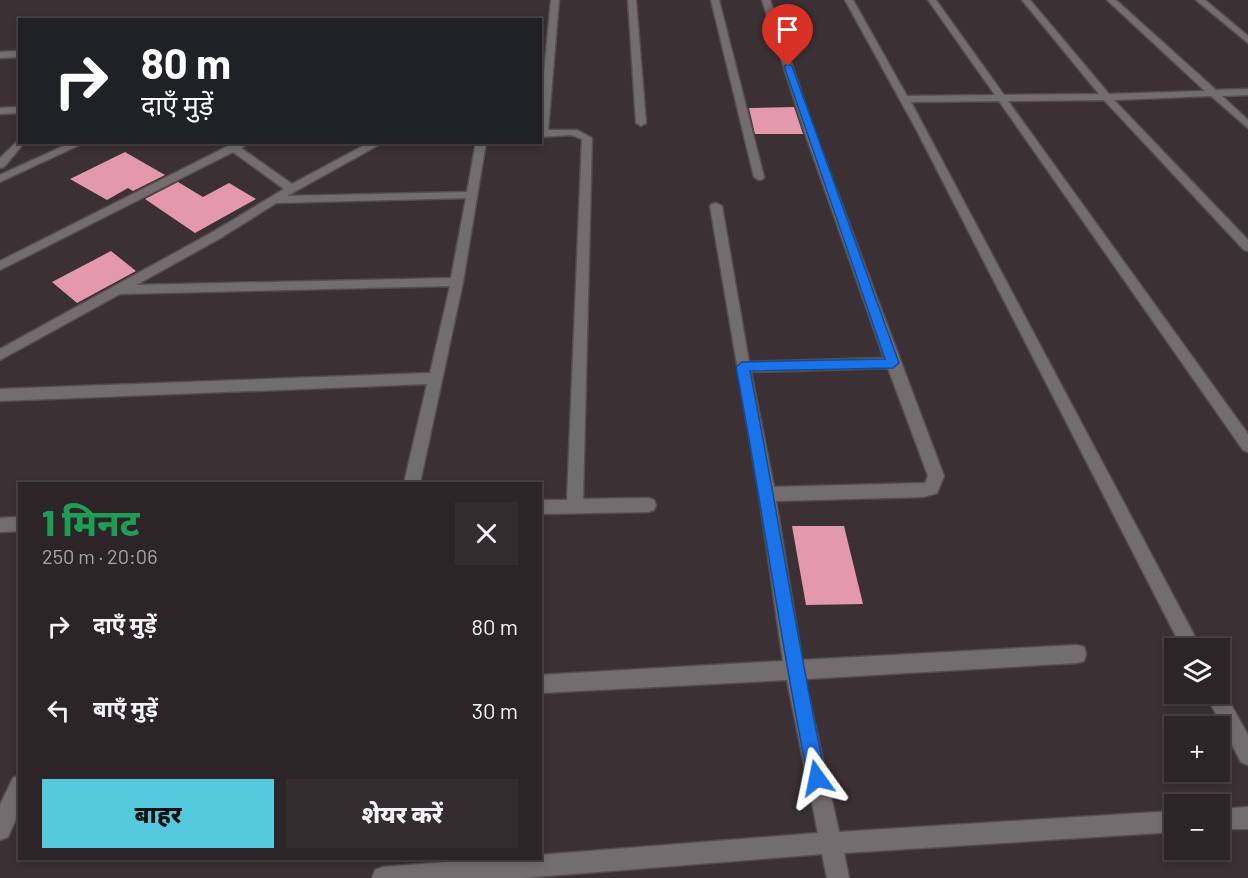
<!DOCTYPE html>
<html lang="hi">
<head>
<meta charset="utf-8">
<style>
  body { margin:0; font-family:Barlow,"Noto Sans Devanagari",sans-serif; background:#342c2e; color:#f1f3f6; height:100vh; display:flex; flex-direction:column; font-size:22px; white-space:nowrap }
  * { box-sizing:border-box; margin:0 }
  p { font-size:20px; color:#a6a4a7 }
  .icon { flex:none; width:33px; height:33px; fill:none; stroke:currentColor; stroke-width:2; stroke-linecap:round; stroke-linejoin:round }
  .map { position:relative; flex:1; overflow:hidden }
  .side { position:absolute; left:18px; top:482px; width:524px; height:378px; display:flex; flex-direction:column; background:#2c2426; border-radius:0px; box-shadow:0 3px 9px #0003,0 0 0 2px #484143 }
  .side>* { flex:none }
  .guide { position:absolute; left:18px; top:18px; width:524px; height:126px; border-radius:0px; box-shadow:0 3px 9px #0003,0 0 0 2px #484143; background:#202124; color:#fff; overflow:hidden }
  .tools { position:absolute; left:1164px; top:638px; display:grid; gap:12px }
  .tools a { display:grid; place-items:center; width:66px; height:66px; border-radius:0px; background:#2c2426; box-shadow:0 3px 9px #0003,0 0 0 2px #484143; font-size:30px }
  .pin { position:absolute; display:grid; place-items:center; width:51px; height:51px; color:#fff; margin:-62px -26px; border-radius:50% 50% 50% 0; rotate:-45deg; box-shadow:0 0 6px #0007 }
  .pin .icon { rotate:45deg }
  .me { position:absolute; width:66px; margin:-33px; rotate:348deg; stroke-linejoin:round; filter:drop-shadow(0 0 4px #0008) }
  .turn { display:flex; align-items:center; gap:21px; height:126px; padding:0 24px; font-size:27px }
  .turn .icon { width:78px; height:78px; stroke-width:2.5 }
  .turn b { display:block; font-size:42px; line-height:51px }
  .round { display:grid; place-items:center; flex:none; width:63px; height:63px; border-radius:0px; background:#342c2e }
  .head { display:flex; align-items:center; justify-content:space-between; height:102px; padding:0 24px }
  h1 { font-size:36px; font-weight:800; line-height:45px; color:#1e9e55 }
  .cta { display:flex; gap:12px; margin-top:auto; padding:12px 24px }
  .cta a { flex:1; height:69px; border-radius:0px; background:#55cadf; color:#111; font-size:24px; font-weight:800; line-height:69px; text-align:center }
  .cta a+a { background:#342c2e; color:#f1f3f6 }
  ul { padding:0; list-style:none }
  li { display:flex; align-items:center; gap:18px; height:84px; padding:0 24px }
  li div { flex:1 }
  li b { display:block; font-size:22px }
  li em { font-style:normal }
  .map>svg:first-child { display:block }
</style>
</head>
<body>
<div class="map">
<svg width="1248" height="878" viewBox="0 0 1248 878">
  <rect width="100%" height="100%" fill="#3b3033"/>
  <g fill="#e398ad">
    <path d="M794 107 803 134H755L749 108Z"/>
    <path d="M125 152 165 175 133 191 128 188 107 200 70 179Z"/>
    <path d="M178 182 203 197 229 183 256 199 195 233 145 199Z"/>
    <path d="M111 251 136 271 77 303 52 282Z"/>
    <path d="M792 526H844L863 604 806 605Z"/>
  </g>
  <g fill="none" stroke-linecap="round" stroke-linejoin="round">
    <g stroke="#574d50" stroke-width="3">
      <g id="minor">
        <path d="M551 0H559L548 130H577L592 138 583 499 648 498 654 500 656 505 654 510 648 512 540 514V500H567L582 139 571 135 540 137V113Z"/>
        <path d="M628 0H636L646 123 641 126 636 123Z"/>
        <path d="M711 0H719L764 177 763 179 759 180 754 177Z"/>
        <path d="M762 0H770L815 133 944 476 937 493 923 497 776 501 802 660 1077 645 1084 647 1086 654 1084 661 1077 663 805 679 839 832 1174 811V832L844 853 849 878H827L822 854 523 878H372L375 870 383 867 499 858H540V855L818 833 787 680 540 693V675L783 661 759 494 710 206 712 204 716 203 722 206 749 362 884 358 805 133ZM888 368 928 476 925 483 774 487 751 372Z"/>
        <path d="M845 0H853L907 96 995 95 928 0H936L1004 95 1099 94 1022 0H1030L1109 94 1205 91 1107 0H1116L1216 90 1248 89V95L1222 96 1248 120V128L1211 96 1114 100 1248 240V251L1244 250 1104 100 1008 101 1248 434V452L1243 450 999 101 911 102 1201 648H1182L916 129Z"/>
        <path d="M1196 0H1205L1248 36V43Z"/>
        <path d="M20 51V57L0 58V52Z"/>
        <path d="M20 107V113L0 114V108Z"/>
        <path d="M20 139V142H25L4 167 0 168V158Z"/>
        <path d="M72 142H86L0 182V175Z"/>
        <path d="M236 142H250L241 148 292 184 370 142H384L287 196 467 192 476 142H486L463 282 420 483H404L427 384 0 401V389L430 373 450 286 120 294 0 360V349L211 233 284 189 233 152 0 270V261ZM466 198 451 278 136 285 219 239 276 203Z"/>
        <path d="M20 517V531L0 532V518Z"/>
        <path d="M1220 685 1248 735V765L1241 762 1205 693H1220Z"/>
        <path d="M20 775V810L8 837 0 840V805L13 778Z"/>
        <path d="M1248 807V829H1220V809Z"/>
      </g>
    </g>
    <use href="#minor" fill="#736d6f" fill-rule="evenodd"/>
  </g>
  <path fill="#1a73e8" stroke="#114b97" stroke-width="1.5" d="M788 64 792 66 899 363 893 368 750 371C777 506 797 643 826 778L824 784 817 787 810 784 808 778C780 641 762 503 736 367L742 362 885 359 784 66Z"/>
</svg>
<div class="tools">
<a><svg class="icon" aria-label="layers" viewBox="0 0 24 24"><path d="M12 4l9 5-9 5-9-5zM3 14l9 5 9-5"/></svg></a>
<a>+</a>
<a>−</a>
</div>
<div class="pin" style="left:788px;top:66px;background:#d93025"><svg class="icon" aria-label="arrive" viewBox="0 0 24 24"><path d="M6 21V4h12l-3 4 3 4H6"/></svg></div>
<svg class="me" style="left:817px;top:778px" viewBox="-20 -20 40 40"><path d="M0-17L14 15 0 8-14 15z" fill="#1a73e8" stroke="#fff" stroke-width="4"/></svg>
<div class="guide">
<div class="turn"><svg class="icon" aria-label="right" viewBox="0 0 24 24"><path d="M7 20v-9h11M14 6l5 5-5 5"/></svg><div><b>80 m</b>दाएँ मुड़ें</div></div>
</div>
<section class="side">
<div class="head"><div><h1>1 मिनट</h1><p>250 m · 20:06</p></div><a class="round"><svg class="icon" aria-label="close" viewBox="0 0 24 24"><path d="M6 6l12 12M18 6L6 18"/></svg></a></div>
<ul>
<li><svg class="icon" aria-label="right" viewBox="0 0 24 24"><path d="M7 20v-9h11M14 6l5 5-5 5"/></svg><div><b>दाएँ मुड़ें</b></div><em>80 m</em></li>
<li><svg class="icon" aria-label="left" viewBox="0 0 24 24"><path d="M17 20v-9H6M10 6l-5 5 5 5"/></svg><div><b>बाएँ मुड़ें</b></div><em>30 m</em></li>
</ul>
<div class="cta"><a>बाहर</a><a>शेयर करें</a></div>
</section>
</div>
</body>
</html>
